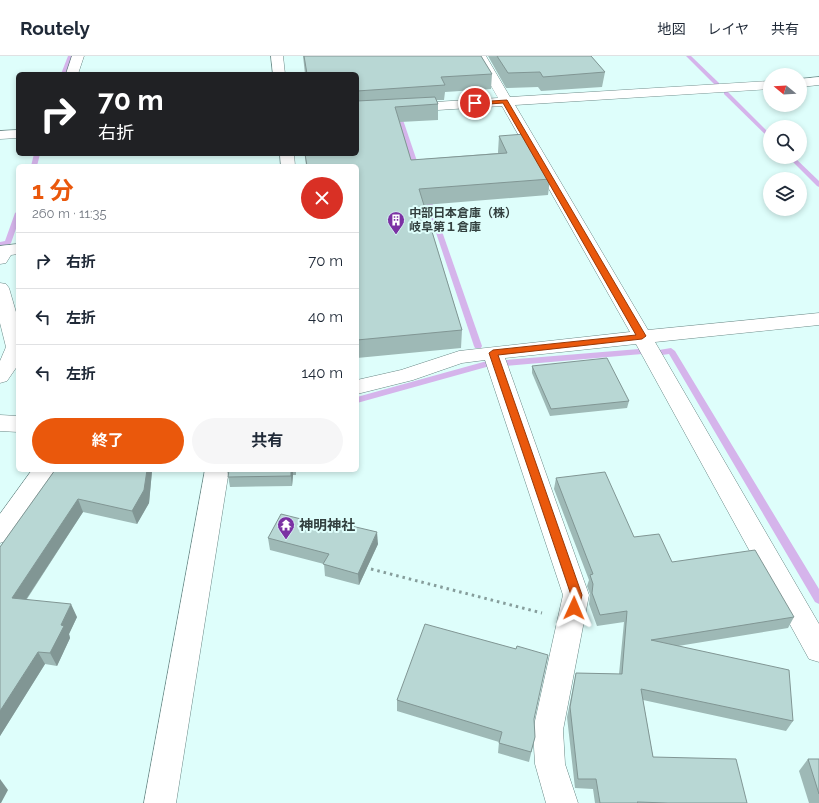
<!DOCTYPE html>
<html lang="ja">
<head>
<meta charset="utf-8">
<style>
  body { margin:0; font-family:Raleway,"Noto Sans JP",sans-serif; background:#f6f6f7; color:#1f2937; height:100vh; display:flex; flex-direction:column; font-size:15px; white-space:nowrap }
  * { box-sizing:border-box; margin:0 }
  p { font-size:13px; color:#747a83 }
  .icon { flex:none; width:22px; height:22px; fill:none; stroke:currentColor; stroke-width:2; stroke-linecap:round; stroke-linejoin:round }
  .map { position:relative; flex:1; overflow:hidden }
  .sheet { position:absolute; left:16px; top:108px; width:343px; height:308px; display:flex; flex-direction:column; background:#fff; border-radius:6px; box-shadow:0 2px 6px #0003 }
  .sheet>* { flex:none }
  .banner { position:absolute; left:16px; top:16px; width:343px; height:84px; border-radius:6px; box-shadow:0 2px 6px #0003; background:#202124; color:#fff; overflow:hidden }
  .needle { width:26px; rotate:288deg }
  .buttons { position:absolute; left:763px; top:12px; display:grid; gap:8px }
  .buttons a { display:grid; place-items:center; width:44px; height:44px; border-radius:50%; background:#fff; box-shadow:0 2px 6px #0003; font-size:20px }
  .pin { position:absolute; display:grid; place-items:center; width:34px; height:34px; color:#fff; margin:-17px; border:2px solid #fff; border-radius:50%; box-shadow:0 1px 4px #0007 }
  .me { position:absolute; width:44px; margin:-22px; rotate:1deg; stroke-linejoin:round; filter:drop-shadow(0 0 3px #0008) }
  .turn { display:flex; align-items:center; gap:14px; height:84px; padding:0 16px; font-size:18px }
  .turn .icon { width:52px; height:52px; stroke-width:2.5 }
  .turn b { display:block; font-size:28px; line-height:34px }
  .round { display:grid; place-items:center; flex:none; width:42px; height:42px; border-radius:21px; background:#f6f6f7 }
  .head { display:flex; align-items:center; justify-content:space-between; height:68px; padding:0 16px }
  h1 { font-size:24px; font-weight:700; line-height:30px; color:#ea580c }
  .button { display:flex; gap:8px; margin-top:auto; padding:8px 16px }
  .button a { flex:1; height:46px; border-radius:24px; background:#ea580c; color:#fff; font-size:16px; font-weight:700; line-height:46px; text-align:center }
  .button a+a { background:#f6f6f7; color:#1f2937 }
  ul { padding:0; list-style:none }
  li { display:flex; align-items:center; gap:12px; height:56px; padding:0 16px; border-top:1px solid #e0e1e3 }
  li div { flex:1 }
  li b { display:block; font-size:15px }
  li em { font-style:normal }
  header { display:flex; align-items:center; gap:24px; box-sizing:border-box; height:56px; padding:0 20px; background:#fff; border-bottom:1px solid #e0e1e3 }
  header strong { font-size:19px }
  nav { display:flex; gap:22px; margin-inline-start:auto; font-size:14px }
  .map>svg:first-child { display:block }
</style>
</head>
<body>
<header>
<strong>Routely</strong>
<nav><a>地図</a><a>レイヤ</a><a>共有</a></nav>
</header>
<div class="map">
<svg width="819" height="747" viewBox="0 0 819 747">
  <rect width="100%" height="100%" fill="#defefb"/>
  <g fill="none" stroke-linecap="round" stroke-linejoin="round">
    <g fill="#d5b4eb" fill-rule="evenodd">
      <path d="M68 0H72L67 18H61Z"/>
      <path d="M686 0H691L719 27V29H715Z"/>
      <path d="M724 36H728L770 78V83L724 38Z"/>
      <path d="M398 56 401 58 420 114 419 115 414 114 395 58Z"/>
      <path d="M34 98H40L37 110H31Z"/>
      <path d="M788 101H794L819 125V131L817 130Z"/>
      <path d="M426 136 429 138 482 290 481 292H475L474 290 423 138Z"/>
      <path d="M18 155V167L11 187 10 188 0 190V186L5 185 15 157Z"/>
      <path d="M671 292 675 295 819 533V548L815 546 669 298 662 299 658 296 659 294Z"/>
      <path d="M639 293 643 296 642 298 506 310 502 307 506 304Z"/>
      <path d="M487 305 491 308 490 310 357 347V341Z"/>
    </g>
    <g stroke="#6a8886" stroke-width="1">
      <g id="minor">
        <path d="M72 0H84L78 18H66Z"/>
        <path d="M271 0H283L285 18H273Z"/>
        <path d="M474 0H486L510 41 770 25V33L515 49 648 274 819 257V269L655 286 819 568V606L809 603 636 288 505 302 589 539 563 674 565 708 578 747H546L535 708 533 674 563 539 485 304 462 307 413 324 357 338V324L401 314 459 295 630 276 502 50 357 59V51L498 42Z"/>
        <path d="M819 21V29L800 31V23Z"/>
        <path d="M18 74V82L0 83V75Z"/>
        <path d="M280 98H294L295 110H281Z"/>
        <path d="M18 188V198L11 199 6 207 0 208V190Z"/>
        <path d="M0 227 6 228 9 232 18 263V309L7 325 0 327V305L6 291 0 267Z"/>
        <path d="M0 359 18 360V376L0 375Z"/>
        <path d="M32 414H57L9 484 0 487V458Z"/>
        <path d="M205 414H229L176 747H144Z"/>
      </g>
    </g>
    <path stroke="#869d9b" stroke-width="3" stroke-dasharray="2.5 4" stroke-linecap="butt" d="M371 513 542 557"/>
    <use href="#minor" fill="#fff" fill-rule="evenodd"/>
  </g>
  <g fill="#9eb9b6">
    <path d="M303 0H481L492 18 491 33 445 36 444 44H437L438 48V64L400 66 411 104 498 97V96L499 80 550 123 548 139 424 149 462 274 461 292 357 302V110H306L305 98H357V18H305Z"/>
    <path d="M488 0H591L605 16 602 31 541 35 538 31 506 32Z"/>
    <path d="M532 310 629 345 627 352 550 360 532 317Z"/>
    <path d="M55 414 152 415 149 447 137 468 83 456 27 543 77 561 69 578 70 582 57 610 45 608 0 680V491Z"/>
    <path d="M227 414H296V419H293L292 430 230 431Z"/>
    <path d="M556 422 634 481 672 506 794 561 788 572 678 590 793 665 786 675 643 644 653 701 747 747H595L593 733 575 732 567 661 574 627 576 617 619 618 624 566 597 570 589 548 590 538 587 530 589 524 554 433Z"/>
    <path d="M268 482 378 488 359 529 325 520 324 508 270 494Z"/>
    <path d="M397 644 534 664 535 681 529 706 498 697 499 686 397 655Z"/>
    <path d="M808 703H819V747H809L799 715Z"/>
  </g>
  <g fill="#819694">
    <path d="M147 414H152V415L149 447 137 468 132 455Z"/>
    <path d="M291 414H293V419L292 430 291 420Z"/>
    <path d="M78 443 83 456 19 554 12 542Z"/>
    <path d="M377 476 378 488 359 529 358 518Z"/>
    <path d="M71 548 77 561 69 578 70 582 57 610 50 597 61 569Z"/>
    <path d="M38 596 45 608 0 680V655Z"/>
    <path d="M0 723 8 734 1 747H0Z"/>
  </g>
  <g fill="#b8d7d4" stroke="#819694">
    <path d="M304 0H481L492 18 441 21 445 29 357 35V18H307Z"/>
    <path d="M497 0H591L605 16 543 21 540 16 508 17Z"/>
    <path d="M435 41 438 48 395 51 411 104 507 97 499 80 525 78 550 123 419 133 462 274 357 284V110H324V109L307 110 305 98H357V45Z"/>
    <path d="M607 302 629 345 551 353 532 310Z"/>
    <path d="M55 414H147L144 434 132 455 78 443 12 542 71 548 61 569 64 570 50 597 38 596 0 655V491Z"/>
    <path d="M229 414H291V420L228 421Z"/>
    <path d="M605 416 634 481 659 478 672 506 755 494 794 561 651 584 789 614 793 665 641 633 653 701 736 703 747 747H668L637 746 638 747H600L596 723H578L570 651 576 617 622 618 627 555 600 559 592 537 593 528 590 519 593 518 556 422Z"/>
    <path d="M281 458 341 473 343 468 377 476 358 518 323 508 329 498 268 482Z"/>
    <path d="M425 568 516 593 517 590 548 599 534 663 535 681 531 696 499 687 502 676 397 644Z"/>
    <path d="M808 703H819V738Z"/>
  </g>
  <path fill="#ea580c" stroke="#983908" d="M507 44 646 280 642 283 498 299 582 539 578 556 574 557 570 556 568 552 571 539 489 297 493 294 636 279 503 47 475 49 472 47 475 46Z"/>
  <defs>
    <g id="building-pin" transform="scale(0.9)"><path d="M0 17L-7.5 6A9.5 9.5 0 1 1 7.5 6Z" fill="#7b31a3" stroke="#defefb"/><path d="M-4-6H4V6H1V3H-1V6H-4ZM-2.5-4.3h1.7v1.8h-1.7ZM.8-4.3h1.7v1.8H.8ZM-2.5-1h1.7V.8h-1.7ZM.8-1h1.7V.8H.8Z" fill="#fff"/></g>
    <g id="temple-pin" transform="scale(0.9)"><path d="M0 17L-7.5 6A9.5 9.5 0 1 1 7.5 6Z" fill="#7b31a3" stroke="#defefb"/><path d="M0-6L5-2H3V0L6.5 2.5H4V6H1.5V3h-3V6H-4V2.5H-6.5L-3 0V-2H-5Z" fill="#fff"/></g>
  </defs>
  <g fill-rule="evenodd">
    <use href="#building-pin" x="396" y="164"/>
    <use href="#temple-pin" x="286" y="469"/>
  </g>
  <g text-anchor="middle" dominant-baseline="central" stroke-width="4" stroke-linejoin="round" paint-order="stroke">
    <g font-size="12" font-weight="bold" fill="#33403f" stroke="#defefb" text-anchor="start">
      <text x="409" y="157">中部日本倉庫（株）<tspan x="409" dy="14">岐阜第１倉庫</tspan></text>
    </g>
    <g font-size="14" font-weight="bold" fill="#33403f" stroke="#defefb" text-anchor="start">
      <text x="299" y="469">神明神社</text>
    </g>
  </g>
</svg>
<div class="buttons">
<a><svg class="needle" viewBox="-14 -14 28 28"><path d="M0-13l5 13h-10z" fill="#e53935"/><path d="M0 13l5-13h-10z" fill="#747a83"/></svg></a>
<a><svg class="icon" aria-label="search" viewBox="0 0 24 24"><circle cx="10" cy="10" r="6"/><path d="M15 15l6 6"/></svg></a>
<a><svg class="icon" aria-label="layers" viewBox="0 0 24 24"><path d="M12 4l9 5-9 5-9-5zM3 14l9 5 9-5"/></svg></a>
</div>
<div class="pin" style="left:475px;top:47px;background:#d93025"><svg class="icon" aria-label="arrive" viewBox="0 0 24 24"><path d="M6 21V4h12l-3 4 3 4H6"/></svg></div>
<svg class="me" style="left:574px;top:552px" viewBox="-20 -20 40 40"><path d="M0-17L14 15 0 8-14 15z" fill="#ea580c" stroke="#fff" stroke-width="4"/></svg>
<div class="banner">
<div class="turn"><svg class="icon" aria-label="right" viewBox="0 0 24 24"><path d="M7 20v-9h11M14 6l5 5-5 5"/></svg><div><b>70 m</b>右折</div></div>
</div>
<section class="sheet">
<div class="head"><div><h1>1 分</h1><p>260 m · 11:35</p></div><a class="round" style="background:#d93025;color:#fff"><svg class="icon" aria-label="close" viewBox="0 0 24 24"><path d="M6 6l12 12M18 6L6 18"/></svg></a></div>
<ul>
<li><svg class="icon" aria-label="right" viewBox="0 0 24 24"><path d="M7 20v-9h11M14 6l5 5-5 5"/></svg><div><b>右折</b></div><em>70 m</em></li>
<li><svg class="icon" aria-label="left" viewBox="0 0 24 24"><path d="M17 20v-9H6M10 6l-5 5 5 5"/></svg><div><b>左折</b></div><em>40 m</em></li>
<li><svg class="icon" aria-label="left" viewBox="0 0 24 24"><path d="M17 20v-9H6M10 6l-5 5 5 5"/></svg><div><b>左折</b></div><em>140 m</em></li>
</ul>
<div class="button"><a>終了</a><a>共有</a></div>
</section>
</div>
</body>
</html>
